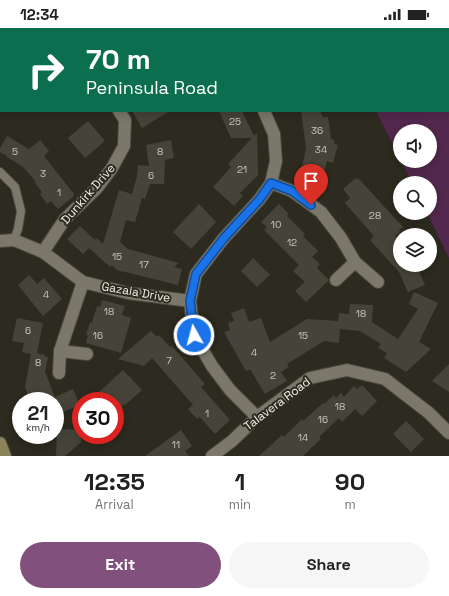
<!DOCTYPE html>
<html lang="en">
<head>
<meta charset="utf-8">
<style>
  body { margin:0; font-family:"Space Grotesk",sans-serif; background:#f6f6f6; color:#222; height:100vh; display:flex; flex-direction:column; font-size:15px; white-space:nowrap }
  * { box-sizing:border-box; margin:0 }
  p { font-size:13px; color:#767676 }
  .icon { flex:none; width:22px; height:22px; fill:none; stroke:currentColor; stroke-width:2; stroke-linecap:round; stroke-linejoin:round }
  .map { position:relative; height:428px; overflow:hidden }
  .panel { display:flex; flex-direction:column; background:#fff; flex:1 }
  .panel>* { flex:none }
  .top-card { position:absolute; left:0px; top:0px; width:449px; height:84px; box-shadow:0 2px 10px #0003; background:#0b6e4f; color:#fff; overflow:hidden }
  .fabs { position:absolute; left:393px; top:96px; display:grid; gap:8px }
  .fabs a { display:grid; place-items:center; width:44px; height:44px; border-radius:50%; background:#fff; box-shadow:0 2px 10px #0003; font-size:20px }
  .speed { position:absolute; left:12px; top:364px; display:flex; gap:8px; font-size:20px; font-weight:700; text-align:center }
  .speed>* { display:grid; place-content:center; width:52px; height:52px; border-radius:50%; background:#fff; box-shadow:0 2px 10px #0003; line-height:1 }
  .speed small { font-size:10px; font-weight:400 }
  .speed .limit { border:6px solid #d22; background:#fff; color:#111 }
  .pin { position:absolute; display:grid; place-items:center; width:34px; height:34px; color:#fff; margin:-41px -17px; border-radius:50% 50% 50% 0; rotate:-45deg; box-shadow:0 0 4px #0007 }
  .pin .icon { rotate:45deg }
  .me { position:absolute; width:44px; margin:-22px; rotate:353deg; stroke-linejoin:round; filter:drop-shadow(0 0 3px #0008) }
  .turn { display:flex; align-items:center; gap:14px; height:84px; padding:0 20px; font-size:18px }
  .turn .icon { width:52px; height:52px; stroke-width:2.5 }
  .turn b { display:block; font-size:28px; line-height:34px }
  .eta { display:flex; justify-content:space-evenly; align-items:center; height:68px; text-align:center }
  .eta b { font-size:24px; font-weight:600; line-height:28px }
  .action { display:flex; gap:8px; margin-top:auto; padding:8px 20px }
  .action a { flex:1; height:46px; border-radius:24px; background:#82507d; color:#fff; font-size:16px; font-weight:600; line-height:46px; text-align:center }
  .action a+a { background:#f6f6f6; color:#222 }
  .status { display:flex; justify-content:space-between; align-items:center; height:28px; padding:0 20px; background:#fff; direction:ltr }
  .status svg { height:11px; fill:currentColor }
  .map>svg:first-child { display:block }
</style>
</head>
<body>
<div class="status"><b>12:34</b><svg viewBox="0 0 49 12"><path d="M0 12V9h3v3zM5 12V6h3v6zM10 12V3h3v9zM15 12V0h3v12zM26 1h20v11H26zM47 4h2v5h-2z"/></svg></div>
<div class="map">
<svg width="449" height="428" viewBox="0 0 449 428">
  <rect width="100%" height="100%" fill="#2d2b1f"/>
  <path fill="#53284e" d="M335 0H449V230L427 185H430V155H412L401 133H430V103H400V131L376 83H448V1H336Z"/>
  <g fill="#464438">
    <path d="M132 83H170L142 100Z"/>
    <path d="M219 83H242L254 108 257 105 258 147 240 165 243 168 234 178 213 159 231 139 228 136 252 110H231Z"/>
    <path d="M301 83H320L323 89H328L331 111 334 112V116L338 117 333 135 327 133 320 159 300 154 304 140 302 139 306 120Z"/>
    <path d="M88 93 105 113 85 130 68 110Z"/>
    <path d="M7 108 29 121 40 112 49 123 44 128 74 166 73 167 74 168 58 181 51 173 47 176 40 166 42 164 35 155 36 154 23 139 7 129V128L0 124V120Z"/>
    <path d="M171 112 174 130 165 132 164 156H150L145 171 142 170 135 194 126 192 120 214 128 221 179 235 174 239 182 241 178 257 117 242 112 237 110 239 89 220 83 226 67 211 80 198 95 212 97 210 103 216 119 162 132 166 137 148 138 137 149 138 146 117Z"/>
    <path d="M356 150 357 151 358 150 403 199 399 202 400 204 395 208 400 215V237H416L425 257 408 264 399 244 370 212 374 208 345 175 350 170 343 161Z"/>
    <path d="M199 176 216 194 191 221 173 204Z"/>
    <path d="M279 176 289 186 287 188 305 206 303 208 318 223 312 229 320 236 317 240 329 252 306 274 295 263 305 254 293 243 299 237 264 202 267 199 261 194Z"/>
    <path d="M253 230 270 247 257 259 241 243Z"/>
    <path d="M29 247 37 256 44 250 62 271 43 288 18 257Z"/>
    <path d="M414 264 438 275 419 314 431 321 406 344 384 330 387 325 378 320 381 316 360 303 340 301 339 315 324 313 287 336 289 339 281 344 287 353 265 366 250 341 246 343 224 304 230 302 228 295 234 293 231 285 244 280 249 294 261 290 270 314 307 291 338 293 339 285 349 286 350 276 373 277 372 294 398 311 418 281 409 276Z"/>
    <path d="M102 272 125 278 122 287 131 290 121 325 86 315 88 307H86L90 294 92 295 97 278 100 279Z"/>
    <path d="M17 290 43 295 37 325 45 327V329H48L45 344 55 369 73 361 80 377 55 387V373H30L25 359 31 326 22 324 24 315 12 313Z"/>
    <path d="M151 303 157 309 159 307 170 319 172 318 205 356 201 359 230 392 215 406 200 389 197 391 188 381 193 377 152 330 144 338 118 331Z"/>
    <path d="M449 336V364L432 353Z"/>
    <path d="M123 342 142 362 125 377 124 376 115 384V373H89Z"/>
    <path d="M362 357 377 373 362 388 355 381 342 394 339 390 319 409 321 411 303 428H259L282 407 284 409 302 391 303 393 323 375 324 376 334 367 336 370 341 365 344 369 354 358 357 361Z"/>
    <path d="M406 393 424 411 411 424 393 406Z"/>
    <path d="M57 401 81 402V414L65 428H56Z"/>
    <path d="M181 402 192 418 185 423 189 428H145Z"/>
  </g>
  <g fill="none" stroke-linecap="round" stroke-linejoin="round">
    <g stroke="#4a483e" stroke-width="10">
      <path id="lane" d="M0 144 15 159 21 183 18 201 14 212"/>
    </g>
    <g stroke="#4a483e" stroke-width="14">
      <g id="street">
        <path d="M15 0 16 1"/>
        <path d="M198 0 199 1"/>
        <path d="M271 155 292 163 321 184 341 210 355 234 378 254"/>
        <path d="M0 213 14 212 43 224 83 254 128 265 190 273"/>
        <path d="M43 224 65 191 97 160 112 140 124 118 125 92 119 83"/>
        <path d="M336 252 355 234"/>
        <path d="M60 323 87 326"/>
        <path d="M59 345 60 323 83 254"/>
        <path d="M257 389 230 362 212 338 194 307 190 273 196 246 224 210 259 172 271 155 276 133 274 106 264 83"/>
        <path d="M212 428 232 413 257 389 310 350 347 342 385 351 429 385 449 405"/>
      </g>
    </g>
    <g stroke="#4a483e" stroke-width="14">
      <path id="secondary" d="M0 415 5 428"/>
    </g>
    <use href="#lane" stroke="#7b786b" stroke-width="8"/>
    <use href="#street" stroke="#7b786b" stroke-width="12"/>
    <use href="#secondary" stroke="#8b825a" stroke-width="12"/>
  </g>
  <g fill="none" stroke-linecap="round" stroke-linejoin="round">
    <g stroke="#114b97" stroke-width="10">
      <path id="route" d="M194 307 190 273 196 246 224 210 259 172 271 155 292 163 311 177"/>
    </g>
    <use href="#route" stroke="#1a73e8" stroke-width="7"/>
  </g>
  <g text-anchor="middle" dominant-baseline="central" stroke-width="4" stroke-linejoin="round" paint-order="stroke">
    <g font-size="10" fill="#c6c5bc">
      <text x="235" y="93">25</text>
      <text x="317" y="102">36</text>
      <text x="321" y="121">34</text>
      <text x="15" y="123">5</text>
      <text x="160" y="123">8</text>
      <text x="242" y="141">21</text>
      <text x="43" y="145">3</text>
      <text x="151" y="147">6</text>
      <text x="59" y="164">1</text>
      <text x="375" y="187">28</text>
      <text x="276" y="196">10</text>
      <text x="292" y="214">12</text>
      <text x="117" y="228">15</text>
      <text x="144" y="236">17</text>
      <text x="46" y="266">4</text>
      <text x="109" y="283">18</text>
      <text x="361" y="285">18</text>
      <text x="28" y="302">6</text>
      <text x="98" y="307">16</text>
      <text x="303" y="307">15</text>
      <text x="254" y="324">4</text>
      <text x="169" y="332">7</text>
      <text x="38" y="334">8</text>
      <text x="273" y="347">2</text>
      <text x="340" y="378">18</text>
      <text x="207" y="385">1</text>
      <text x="323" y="391">16</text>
      <text x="303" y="409">14</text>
      <text x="176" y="416">11</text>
    </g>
    <g font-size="12" fill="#f1f0e8" stroke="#2d2b1f">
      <text transform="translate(88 166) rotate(-49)">Dunkirk Drive</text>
      <text transform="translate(136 264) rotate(10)">Gazala Drive</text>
      <text transform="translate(277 376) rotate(-37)">Talavera Road</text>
    </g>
  </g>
</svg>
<div class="fabs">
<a><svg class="icon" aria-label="sound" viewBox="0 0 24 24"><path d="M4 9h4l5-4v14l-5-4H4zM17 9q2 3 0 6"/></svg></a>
<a><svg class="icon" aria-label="search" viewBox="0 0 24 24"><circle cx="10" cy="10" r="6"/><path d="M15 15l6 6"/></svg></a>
<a><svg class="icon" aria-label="layers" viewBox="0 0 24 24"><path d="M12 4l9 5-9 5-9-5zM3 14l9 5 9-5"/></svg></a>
</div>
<div class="speed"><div>21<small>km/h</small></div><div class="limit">30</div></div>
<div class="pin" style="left:311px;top:177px;background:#d93025"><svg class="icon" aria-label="arrive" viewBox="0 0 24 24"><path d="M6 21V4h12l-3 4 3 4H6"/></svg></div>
<svg class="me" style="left:194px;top:307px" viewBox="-20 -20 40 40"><circle r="17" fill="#1a73e8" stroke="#fff" stroke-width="3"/><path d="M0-11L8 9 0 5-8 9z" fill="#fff"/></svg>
<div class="top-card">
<div class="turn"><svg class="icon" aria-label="right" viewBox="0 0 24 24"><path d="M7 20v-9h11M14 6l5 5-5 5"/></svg><div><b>70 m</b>Peninsula Road</div></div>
</div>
</div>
<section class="panel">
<div class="eta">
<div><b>12:35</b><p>Arrival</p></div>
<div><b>1</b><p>min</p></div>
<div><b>90</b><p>m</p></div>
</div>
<div class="action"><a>Exit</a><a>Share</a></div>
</section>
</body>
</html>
